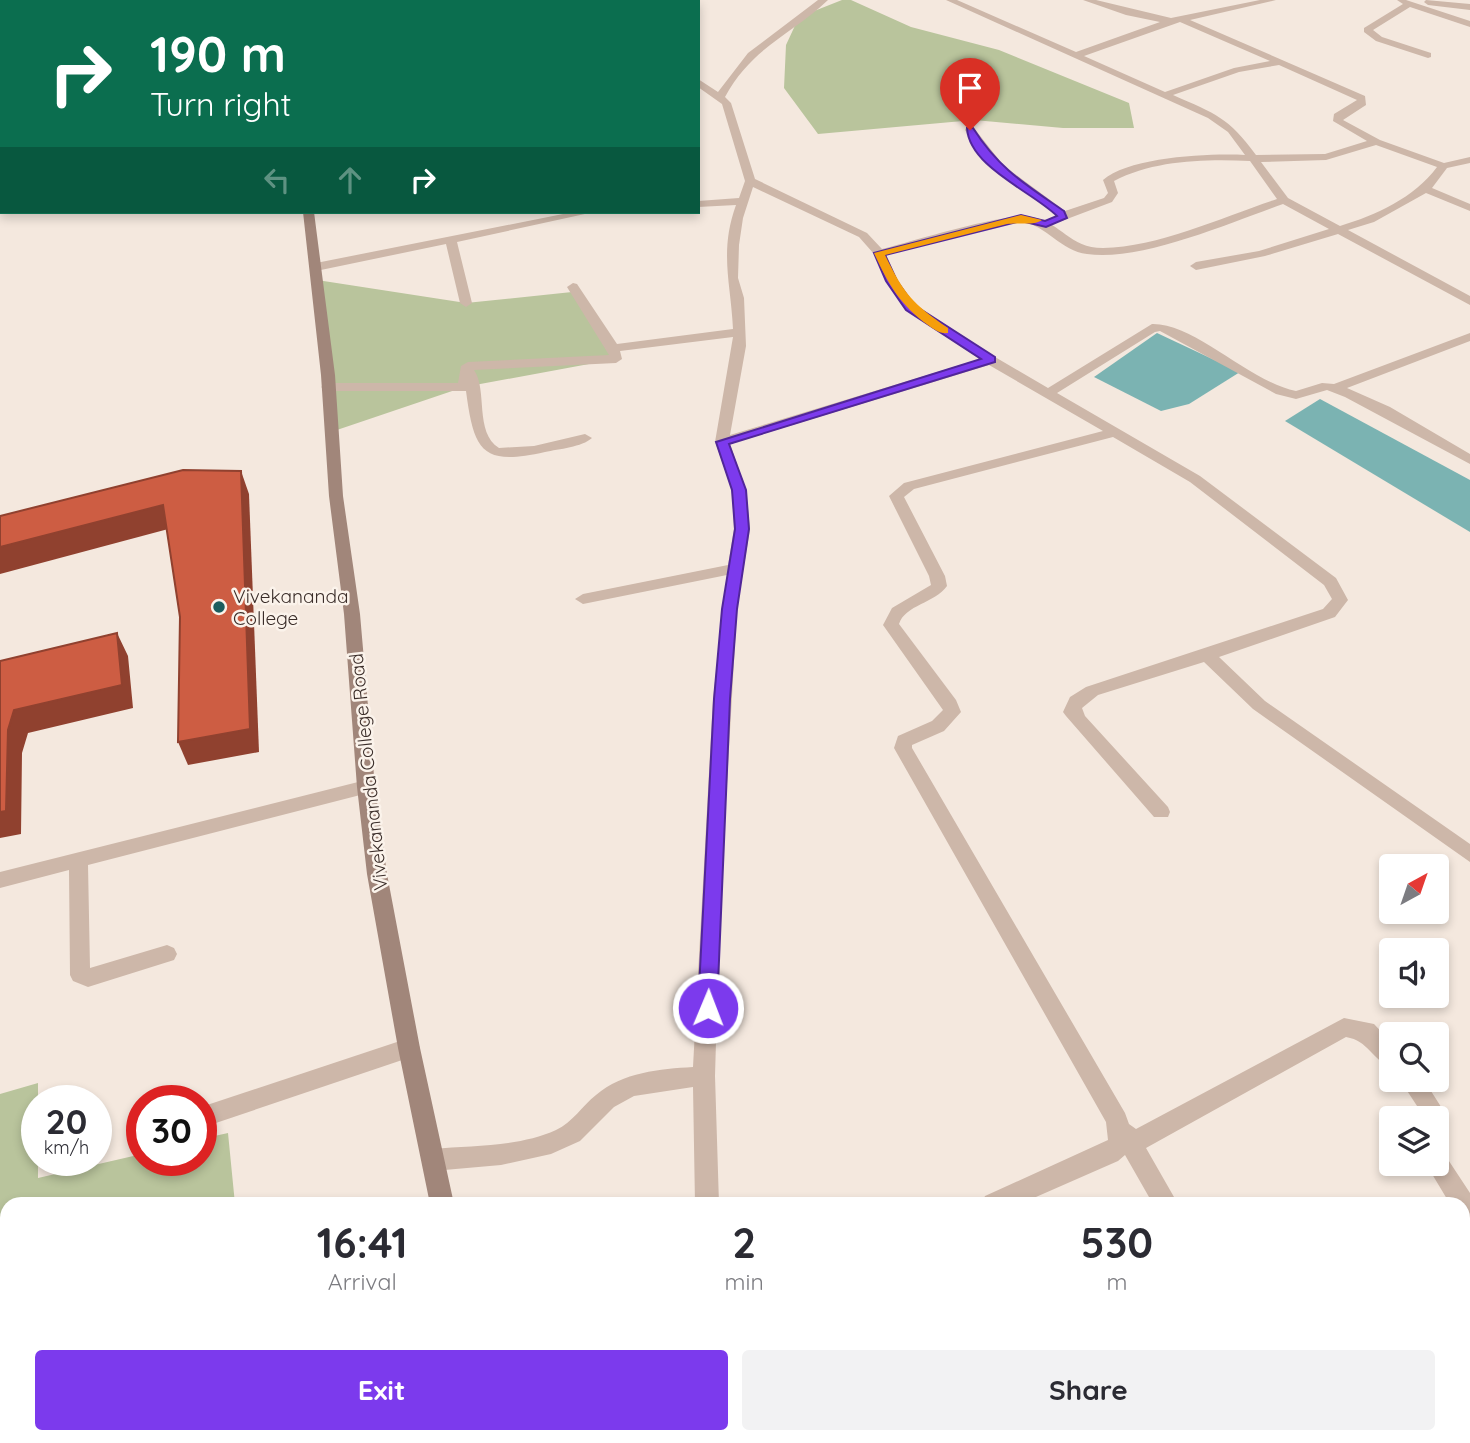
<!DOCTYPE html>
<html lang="en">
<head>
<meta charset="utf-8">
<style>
  body { margin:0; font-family:Quicksand,sans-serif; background:#f2f2f3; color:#2b2b33; height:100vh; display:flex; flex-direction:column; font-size:26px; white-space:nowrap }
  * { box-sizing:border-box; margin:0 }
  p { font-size:23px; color:#7c7c81 }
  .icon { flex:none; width:38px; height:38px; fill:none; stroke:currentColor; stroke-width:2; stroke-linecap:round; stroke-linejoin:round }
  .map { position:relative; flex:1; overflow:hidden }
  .sheet { position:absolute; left:0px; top:1197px; width:1470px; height:247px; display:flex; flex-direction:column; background:#fff; border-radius:21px 21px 0 0; box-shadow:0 4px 10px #0003 }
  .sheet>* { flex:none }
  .guide { position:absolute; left:0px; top:0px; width:700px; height:214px; box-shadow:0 4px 10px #0003; background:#0b6e4f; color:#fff; overflow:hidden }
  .needle { width:46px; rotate:40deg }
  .tools { position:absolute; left:1379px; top:854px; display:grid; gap:14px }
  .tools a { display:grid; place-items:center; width:70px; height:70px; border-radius:7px; background:#fff; box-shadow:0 4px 10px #0003; font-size:35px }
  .speed { position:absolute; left:21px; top:1085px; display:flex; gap:14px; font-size:35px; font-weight:700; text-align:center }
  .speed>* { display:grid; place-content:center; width:91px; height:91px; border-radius:50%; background:#fff; box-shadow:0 4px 10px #0003; line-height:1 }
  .speed small { font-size:18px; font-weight:400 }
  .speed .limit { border:10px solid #d22; background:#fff; color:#111 }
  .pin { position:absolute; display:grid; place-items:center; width:60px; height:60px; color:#fff; margin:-72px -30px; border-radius:50% 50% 50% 0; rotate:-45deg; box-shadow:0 0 7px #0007 }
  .pin .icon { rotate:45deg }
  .me { position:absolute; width:77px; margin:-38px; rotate:1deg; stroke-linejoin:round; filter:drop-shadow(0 0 5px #0008) }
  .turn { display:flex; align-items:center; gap:24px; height:147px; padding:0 35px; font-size:32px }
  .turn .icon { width:91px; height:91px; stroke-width:2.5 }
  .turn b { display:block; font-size:49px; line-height:60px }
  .lanes { display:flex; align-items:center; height:66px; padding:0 35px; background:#0003; justify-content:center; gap:35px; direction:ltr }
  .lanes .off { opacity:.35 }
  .eta { display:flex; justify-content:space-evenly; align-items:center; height:119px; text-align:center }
  .eta b { font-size:42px; font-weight:700; line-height:49px }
  .button { display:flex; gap:14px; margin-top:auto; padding:14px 35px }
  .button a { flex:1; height:80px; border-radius:7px; background:#7c3aed; color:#fff; font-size:28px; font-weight:700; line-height:80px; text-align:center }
  .button a+a { background:#f2f2f3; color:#2b2b33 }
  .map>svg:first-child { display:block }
</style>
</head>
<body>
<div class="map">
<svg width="1470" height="1443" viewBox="0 0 1470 1443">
  <rect width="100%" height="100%" fill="#f4e8de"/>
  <g fill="#b9c49c">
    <path d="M842 0H851L911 27 999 50 1129 103 1134 128H1063L974 120 818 134 784 88 786 45 799 17Z"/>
    <path d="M317 280 466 303 572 292 616 359 464 387 331 432Z"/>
    <path d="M38 1083V1178L142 1154V1160H201V1139L228 1133 235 1204H7V1437H251V1443H0V1094Z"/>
  </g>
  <g fill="#7bb3b2">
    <path d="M1157 333 1240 372 1189 404 1161 411 1094 377Z"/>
    <path d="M1320 399 1470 480V532L1285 421Z"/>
  </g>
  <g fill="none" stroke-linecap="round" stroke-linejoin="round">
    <g fill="#cdb7a9" fill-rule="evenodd">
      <path d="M238 0H251L236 2Z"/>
      <rect x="389" y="0" width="8" height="2"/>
      <path d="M451 0H459L460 2H452Z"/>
      <path d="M525 0H544L523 2Z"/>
      <path d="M571 0H580L581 2H572Z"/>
      <path d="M818 0H828C790 36 752 47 725 97L731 103 755 179 867 233 882 249C911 242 1008 211 1032 217 1062 223 1069 248 1103 248 1159 247 1225 216 1277 199L1250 161C1206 159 1154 160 1114 181L1118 193 1112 202 1059 222H1051L1049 220 1056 215C1022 188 988 168 965 130L966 128H974L1003 165 1065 211 1104 198 1108 193 1103 180C1129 157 1210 153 1245 155L1228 132 1208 118 946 0H957L1076 52 1160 22 1126 15 1083 0H1096L1171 18 1260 0H1276L1190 20 1365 96 1366 105 1343 120 1380 140 1444 163 1470 157V163L1447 168 1432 188 1470 204V211L1426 193 1374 222 1348 230 1470 296V305L1338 234 1265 256 1196 270 1190 266 1196 262 1259 251 1329 229 1283 204C1231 222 1141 262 1087 254 1061 251 1047 226 1021 221L886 255 898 281 914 304 995 357 1048 388 1152 324C1195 323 1248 381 1296 391L1322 383 1334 384 1470 333V341L1347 388 1390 407 1470 454V464L1345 397 1327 390 1296 399 1276 394 1160 331 1155 332 1057 393 1200 476 1336 578 1348 600 1335 617 1219 657 1265 701 1470 844V862L1253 709 1204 662 1098 695 1082 708 1085 716 1168 807 1170 812 1168 817H1154L1066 716 1063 712 1070 697 1086 687 1323 609 1332 599 1324 585 1190 482 1113 437 914 489 904 497 945 576 947 586C935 603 905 605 899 624L956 700 961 712 944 731 912 745V748L1125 1113 1129 1124 1136 1129 1344 1018 1374 1024 1391 1042V1067C1371 1059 1369 1041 1346 1037L1146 1148 1178 1204H1153L1125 1155 1118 1161 1020 1204H981L985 1196 1108 1140 1106 1122 894 748 898 736 932 721 943 710 883 625 892 608 931 585 929 576 889 496 904 483 1103 431 989 365 730 444 746 490 750 529 737 609 720 906 715 1076 719 1204H695L693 1087 634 1096 614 1107 580 1141 551 1154 501 1165 433 1171 425 1168 422 1160 425 1152 433 1149C473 1145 519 1147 556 1130 573 1122 582 1106 596 1095 623 1072 660 1069 693 1067L713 699 727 575 583 604 575 599 583 594 728 565 734 529 732 490 715 442 733 337 620 351 622 359 616 363 474 370C488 390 474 432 499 448L534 446 585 434 592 438C582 447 559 449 545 452 482 466 474 452 466 391H328L321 387 328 383H458L461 366 468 362 609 355 567 287 573 283 577 284 617 344 733 329C731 283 719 252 736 205L698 207V201L739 198 745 181 722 104 698 87V79L718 92 748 53ZM1180 22 1270 61 1234 68 1165 92 1084 56ZM1279 65 1357 100 1334 114 1333 121 1367 141 1325 154 1256 155C1228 117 1216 114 1173 95L1239 72ZM1376 145 1437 167C1414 198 1376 215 1340 226L1288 198 1261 162 1326 160ZM753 187 859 237 874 254 886 281 906 310 980 359 730 435 746 346 744 298 738 278 739 245 743 218Z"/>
      <path d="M1397 0H1406L1470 21V27L1410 7 1373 30 1382 37 1431 53V57L1428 58 1376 41 1364 32V28L1403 4Z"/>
      <path d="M1426 0 1470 4V10L1428 5 1424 2Z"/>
      <path d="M0 64 2 65V72L0 71Z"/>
      <path d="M0 123H2L0 130Z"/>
      <path d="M573 212H594L457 242 472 303 466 307 460 303 446 244 316 271 310 267 316 263Z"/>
      <path d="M366 780 372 782 375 787 372 792 88 865 90 968 167 945 174 948 177 954 174 960 88 987 73 981 70 975 69 870 0 888V872Z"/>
      <path d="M409 1038 417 1041 420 1048 417 1055 201 1128V1107Z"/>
      <path d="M1400 1080H1424L1443 1110 1439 1125 1437 1126V1118H1420L1421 1112Z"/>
      <path d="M1437 1152 1445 1155 1470 1193V1226L1463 1223V1204H1450L1426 1164H1437Z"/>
      <path d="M713 1437H739L740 1443H714Z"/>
      <path d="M1292 1437H1320L1322 1443H1294Z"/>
    </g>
    <g fill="#a1867a" fill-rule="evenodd">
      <path d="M259 0H267L268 2H260Z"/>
      <path d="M303 212H314L335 375 343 496 360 614 375 787 387 874 420 1048 454 1204H430L398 1048 367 874 357 787 344 614 329 496 321 375Z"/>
      <path d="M455 1437H481L482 1443H456Z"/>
    </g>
    <g fill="#5b4740" fill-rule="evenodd">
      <path d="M41 0H61L40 2Z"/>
      <rect x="0" y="6" width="2" height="6"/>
    </g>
  </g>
  <g fill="#90412f">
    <path d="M241 471 249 494 259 752 188 765 178 742Z"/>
    <path d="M163 505 172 528 0 574V547Z"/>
    <path d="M117 633 128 656 133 708 28 733 22 753 21 834 0 838V812L8 730 14 710Z"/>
  </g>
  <g fill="#cd5d43" stroke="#90412f" stroke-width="2">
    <path d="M183 470 241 471 250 729 178 742 180 617 163 505 0 547V516Z"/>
    <path d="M117 633 122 685 14 710 8 730 6 811 0 812V661Z"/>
  </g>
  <path fill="#7c3aed" stroke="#51269a" stroke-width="2" d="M967 128H973C999 169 1025 184 1064 211L1067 218 1046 227 1021 221 885 255 897 281 914 305 995 357V362L729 444 746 490 749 529 737 609 730 699 717 1008 714 1014 708 1017 701 1014 698 1008 714 699 722 609 735 529 732 490 716 442 981 359 906 310 886 281 874 253 1021 215 1045 221 1057 216C1033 192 969 167 967 128Z"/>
  <path fill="#f59e0b" d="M1021 215 1042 220C1034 226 1017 222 1007 224L885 255C904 294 913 304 948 328V333C940 334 935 330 928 325 901 306 888 284 874 253Z"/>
  <circle fill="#1c5d5e" stroke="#fbf3eb" stroke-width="2.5" cx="219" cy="607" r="7"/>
  <g text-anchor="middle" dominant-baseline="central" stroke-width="5" stroke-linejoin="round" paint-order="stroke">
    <g font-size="19" fill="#3a2d29" stroke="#fbf3eb" text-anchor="start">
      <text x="233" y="596">Vivekananda<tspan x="233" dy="22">College</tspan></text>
    </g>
    <g font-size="19" fill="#3a2d29" stroke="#fbf3eb">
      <text transform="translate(368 772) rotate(-96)">Vivekananda College Road</text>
    </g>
  </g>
</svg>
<div class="tools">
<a><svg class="needle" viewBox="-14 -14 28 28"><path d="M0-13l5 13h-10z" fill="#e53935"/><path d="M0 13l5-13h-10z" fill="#7c7c81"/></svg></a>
<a><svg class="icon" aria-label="sound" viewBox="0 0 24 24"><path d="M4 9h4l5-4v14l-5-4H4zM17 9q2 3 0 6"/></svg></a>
<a><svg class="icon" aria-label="search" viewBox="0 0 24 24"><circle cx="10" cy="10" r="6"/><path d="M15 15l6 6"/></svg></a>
<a><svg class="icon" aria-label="layers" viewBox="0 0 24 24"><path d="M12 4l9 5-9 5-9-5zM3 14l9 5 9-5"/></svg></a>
</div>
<div class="speed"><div>20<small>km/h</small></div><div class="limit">30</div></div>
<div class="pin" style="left:970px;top:130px;background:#d93025"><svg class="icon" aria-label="arrive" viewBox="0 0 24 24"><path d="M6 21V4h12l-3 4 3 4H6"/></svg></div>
<svg class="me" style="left:708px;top:1008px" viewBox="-20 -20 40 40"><circle r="17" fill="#7c3aed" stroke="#fff" stroke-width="3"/><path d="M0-11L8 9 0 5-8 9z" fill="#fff"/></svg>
<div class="guide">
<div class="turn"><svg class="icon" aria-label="right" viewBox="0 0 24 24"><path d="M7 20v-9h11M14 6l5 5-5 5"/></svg><div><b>190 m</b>Turn right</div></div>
<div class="lanes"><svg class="icon off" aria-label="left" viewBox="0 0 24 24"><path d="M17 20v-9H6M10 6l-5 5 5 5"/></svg><svg class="icon off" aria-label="ahead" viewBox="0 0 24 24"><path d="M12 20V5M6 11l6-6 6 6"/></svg><svg class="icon" aria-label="right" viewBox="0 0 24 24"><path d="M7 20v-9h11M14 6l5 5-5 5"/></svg></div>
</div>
<section class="sheet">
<div class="eta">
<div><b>16:41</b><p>Arrival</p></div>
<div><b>2</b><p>min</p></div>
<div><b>530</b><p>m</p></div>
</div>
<div class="button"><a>Exit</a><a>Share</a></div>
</section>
</div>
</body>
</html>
